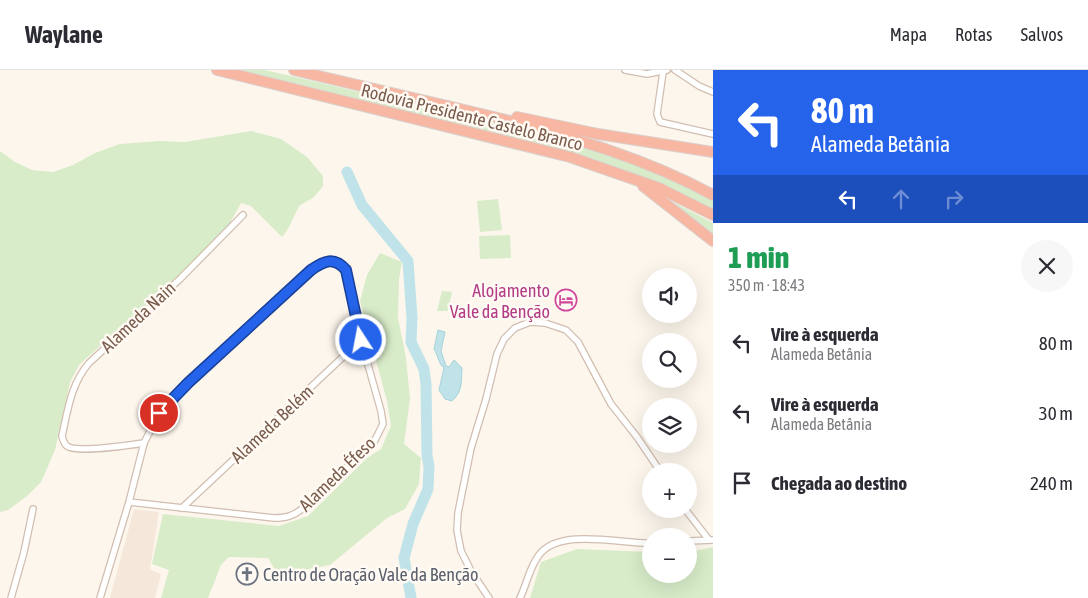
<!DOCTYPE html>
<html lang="pt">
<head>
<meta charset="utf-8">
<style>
  body { margin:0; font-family:"Asap Condensed",sans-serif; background:#f7f7f7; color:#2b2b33; height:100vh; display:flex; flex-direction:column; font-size:19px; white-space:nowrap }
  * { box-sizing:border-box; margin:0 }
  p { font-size:16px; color:#7c7c81 }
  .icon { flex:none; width:28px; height:28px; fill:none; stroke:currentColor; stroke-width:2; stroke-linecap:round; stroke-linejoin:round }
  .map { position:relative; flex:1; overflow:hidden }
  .side { display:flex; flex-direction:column; background:#fff; width:375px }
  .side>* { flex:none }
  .top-card { background:#2563eb; color:#fff; overflow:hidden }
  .controls { position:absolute; left:642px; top:198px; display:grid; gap:10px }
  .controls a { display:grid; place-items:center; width:55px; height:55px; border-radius:50%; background:#fff; box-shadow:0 5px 20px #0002; font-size:25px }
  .pin { position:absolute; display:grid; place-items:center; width:42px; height:42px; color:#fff; margin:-21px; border:2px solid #fff; border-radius:50%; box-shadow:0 1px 5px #0007 }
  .me { position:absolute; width:55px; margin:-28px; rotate:349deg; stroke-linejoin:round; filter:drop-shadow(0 0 4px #0008) }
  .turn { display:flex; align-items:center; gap:18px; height:105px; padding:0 15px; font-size:22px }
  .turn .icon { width:65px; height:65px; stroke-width:2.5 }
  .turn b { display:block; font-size:35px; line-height:42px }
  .lanes { display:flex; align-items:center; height:48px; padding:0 15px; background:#0003; justify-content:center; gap:25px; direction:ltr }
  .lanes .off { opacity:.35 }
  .round { display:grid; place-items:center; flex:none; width:52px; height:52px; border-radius:26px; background:#f7f7f7 }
  .summary { display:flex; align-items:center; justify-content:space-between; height:85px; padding:0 15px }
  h1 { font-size:30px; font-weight:800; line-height:38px; color:#1e9e55 }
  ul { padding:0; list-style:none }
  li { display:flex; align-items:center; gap:15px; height:70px; padding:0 15px }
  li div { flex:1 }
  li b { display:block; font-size:19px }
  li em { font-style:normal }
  header { display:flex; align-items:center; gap:30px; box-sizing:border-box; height:70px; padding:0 25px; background:#fff; border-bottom:1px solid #e1e1e2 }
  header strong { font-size:24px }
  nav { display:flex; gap:28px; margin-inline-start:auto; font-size:18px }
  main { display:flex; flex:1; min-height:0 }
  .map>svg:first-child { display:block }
</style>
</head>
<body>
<header>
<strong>Waylane</strong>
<nav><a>Mapa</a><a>Rotas</a><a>Salvos</a></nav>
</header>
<main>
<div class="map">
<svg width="713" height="528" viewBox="0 0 713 528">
  <rect width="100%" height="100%" fill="#fdf6ec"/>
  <path fill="#f5e8da" d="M134 439 159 442 150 499 161 504 155 528H110Z"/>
  <g fill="#d8ecc9">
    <path d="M240 0H265C331 15 396 31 462 46 548 67 635 87 713 131V141L631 103 587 87Z"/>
    <path d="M251 61 281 69 307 87 323 106V116L314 127 299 136 288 159 282 167 251 136 241 133 224 164 79 295 70 312 55 380 41 412 27 426 8 440 0 442V81L15 92 32 100 53 102 73 95 95 83 120 74 159 71 185 72Z"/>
    <path d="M498 129 502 160 480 162 477 131Z"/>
    <path d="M669 130 713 153V167Z"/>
    <path d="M510 165 511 188 480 189 479 166Z"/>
    <path d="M380 183 402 192 399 209 398 248 406 288 410 329 404 374 421 388 419 414 405 439 387 448 330 495 278 505 268 488 229 487 221 495 208 528H161L169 500 152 494 163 444 279 456 308 446 367 388 381 379 391 356 387 331 360 231 367 205Z"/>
    <path d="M442 221 452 222 448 241H437Z"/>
    <path d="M713 477V528H530L541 492 577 479 651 482V504H689L690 482Z"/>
  </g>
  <path fill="#bfe3e8" stroke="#a5d3da" d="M438 260 445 262 441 281 446 296 449 297 454 290 462 298C461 312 463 321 452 331L445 329 439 320 444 298C438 293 438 285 434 279Z"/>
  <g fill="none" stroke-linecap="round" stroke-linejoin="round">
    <path stroke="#bfe3e8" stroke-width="11" d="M347 102 362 135 408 191 412 248 411 272 424 299 426 314 427 385 429 397 428 419 413 454 404 488 411 528"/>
    <g stroke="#d1beb0" stroke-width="8">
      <g id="street">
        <path d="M625 0 647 4 667 0"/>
        <path d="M675 0 699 16 713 22"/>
        <path d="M663 2 657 44 660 52 713 64"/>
        <path d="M144 373C131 375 75 383 67 376 64 374 63 370 62 366 68 339 71 314 89 293L180 209 243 145"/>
        <path d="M182 438 361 270"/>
        <path d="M685 439 709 470"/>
        <path d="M689 471 713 470"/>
        <path d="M11 528 24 482 33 439"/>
        <path d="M100 528 129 432 144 373 159 343 188 313 311 200C324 191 334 186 346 200L361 270 381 341 383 354 374 372 302 439C293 446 286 448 274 448L129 432"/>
        <path d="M489 528 471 501 461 481 457 460 458 443 471 378 486 329 497 284 504 269 515 258 530 252 545 253 566 260 578 272 611 334 637 367 660 401"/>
        <path d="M520 528C527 514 529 498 539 485 560 457 621 474 651 473"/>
      </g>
    </g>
    <g stroke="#dad1cd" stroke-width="12">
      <g id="highway">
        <path d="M217 0 570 87 659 118 713 145"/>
        <path d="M294 0C363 17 433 32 502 49 575 68 647 89 713 125"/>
        <path d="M517 47 598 64 713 82"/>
        <path d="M643 116 713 171"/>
      </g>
    </g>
    <use href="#street" stroke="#fff" stroke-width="5.5"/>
    <use href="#highway" stroke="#f7b7a3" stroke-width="10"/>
  </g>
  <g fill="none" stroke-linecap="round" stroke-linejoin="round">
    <g stroke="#184099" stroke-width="12">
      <path id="route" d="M159 343 188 313 311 200C324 191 334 186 346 200L361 270"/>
    </g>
    <use href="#route" stroke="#2563eb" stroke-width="9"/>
  </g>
  <defs>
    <g id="hotel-ring" transform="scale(1.125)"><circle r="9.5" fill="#fffaf3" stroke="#d1479c" stroke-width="1.5"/><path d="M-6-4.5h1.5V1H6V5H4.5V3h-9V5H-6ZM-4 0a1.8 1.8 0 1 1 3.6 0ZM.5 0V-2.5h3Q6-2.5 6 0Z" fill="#d1479c"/></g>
    <g id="church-ring" transform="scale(1.125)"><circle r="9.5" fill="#fffaf3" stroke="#6b7280" stroke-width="1.5"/><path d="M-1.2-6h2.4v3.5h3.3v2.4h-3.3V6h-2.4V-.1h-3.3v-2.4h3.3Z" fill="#6b7280"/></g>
  </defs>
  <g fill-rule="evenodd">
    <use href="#hotel-ring" x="566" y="230"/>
    <use href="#church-ring" x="247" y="504"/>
  </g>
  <g text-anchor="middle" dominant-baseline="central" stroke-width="5" stroke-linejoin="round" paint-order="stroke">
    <g font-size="18" fill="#7a5c4d" stroke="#fffaf3">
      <text transform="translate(472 47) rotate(14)">Rodovia Presidente Castelo Branco</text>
      <text transform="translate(138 247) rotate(-43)">Alameda Nain</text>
      <text transform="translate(272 354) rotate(-43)">Alameda Belém</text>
      <text transform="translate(337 404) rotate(-44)">Alameda Éfeso</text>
    </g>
    <g font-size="18" fill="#b23c85" stroke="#fffaf3" text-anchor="end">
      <text x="550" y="220">Alojamento<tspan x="550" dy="21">Vale da Benção</tspan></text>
    </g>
    <g font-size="18" fill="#5b616d" stroke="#fffaf3" text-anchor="start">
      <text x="263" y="504">Centro de Oração Vale da Benção</text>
    </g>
  </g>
</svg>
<div class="controls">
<a><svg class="icon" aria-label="sound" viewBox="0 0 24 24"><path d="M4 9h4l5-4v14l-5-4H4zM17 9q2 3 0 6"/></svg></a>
<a><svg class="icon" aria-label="search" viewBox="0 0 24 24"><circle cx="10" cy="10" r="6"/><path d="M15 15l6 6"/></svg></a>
<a><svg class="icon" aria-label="layers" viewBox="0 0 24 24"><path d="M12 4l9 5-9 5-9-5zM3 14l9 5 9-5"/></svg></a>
<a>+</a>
<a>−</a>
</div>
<div class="pin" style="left:159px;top:343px;background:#d93025"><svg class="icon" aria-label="arrive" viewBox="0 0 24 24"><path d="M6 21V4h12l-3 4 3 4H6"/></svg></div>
<svg class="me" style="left:361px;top:270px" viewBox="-20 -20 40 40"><circle r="17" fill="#2563eb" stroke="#fff" stroke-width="3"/><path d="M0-11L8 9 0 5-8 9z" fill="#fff"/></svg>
</div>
<section class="side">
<div class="top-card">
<div class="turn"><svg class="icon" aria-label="left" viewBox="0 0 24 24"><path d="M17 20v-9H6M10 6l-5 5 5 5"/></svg><div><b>80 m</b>Alameda Betânia</div></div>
<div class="lanes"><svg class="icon" aria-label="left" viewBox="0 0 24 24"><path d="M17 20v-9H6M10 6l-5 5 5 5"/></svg><svg class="icon off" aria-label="ahead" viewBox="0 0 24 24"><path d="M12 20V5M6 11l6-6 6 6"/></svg><svg class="icon off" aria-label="right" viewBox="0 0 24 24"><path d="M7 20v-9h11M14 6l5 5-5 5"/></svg></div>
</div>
<div class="summary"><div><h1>1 min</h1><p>350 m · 18:43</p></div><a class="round"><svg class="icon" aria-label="close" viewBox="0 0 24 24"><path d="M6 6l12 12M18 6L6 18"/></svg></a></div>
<ul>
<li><svg class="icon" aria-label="left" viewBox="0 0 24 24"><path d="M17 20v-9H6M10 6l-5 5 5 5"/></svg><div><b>Vire à esquerda</b><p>Alameda Betânia</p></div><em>80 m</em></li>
<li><svg class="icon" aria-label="left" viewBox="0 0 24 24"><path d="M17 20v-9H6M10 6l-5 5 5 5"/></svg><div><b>Vire à esquerda</b><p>Alameda Betânia</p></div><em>30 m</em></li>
<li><svg class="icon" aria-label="arrive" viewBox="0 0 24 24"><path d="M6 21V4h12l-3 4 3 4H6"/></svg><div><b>Chegada ao destino</b></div><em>240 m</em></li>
</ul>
</section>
</main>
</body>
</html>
